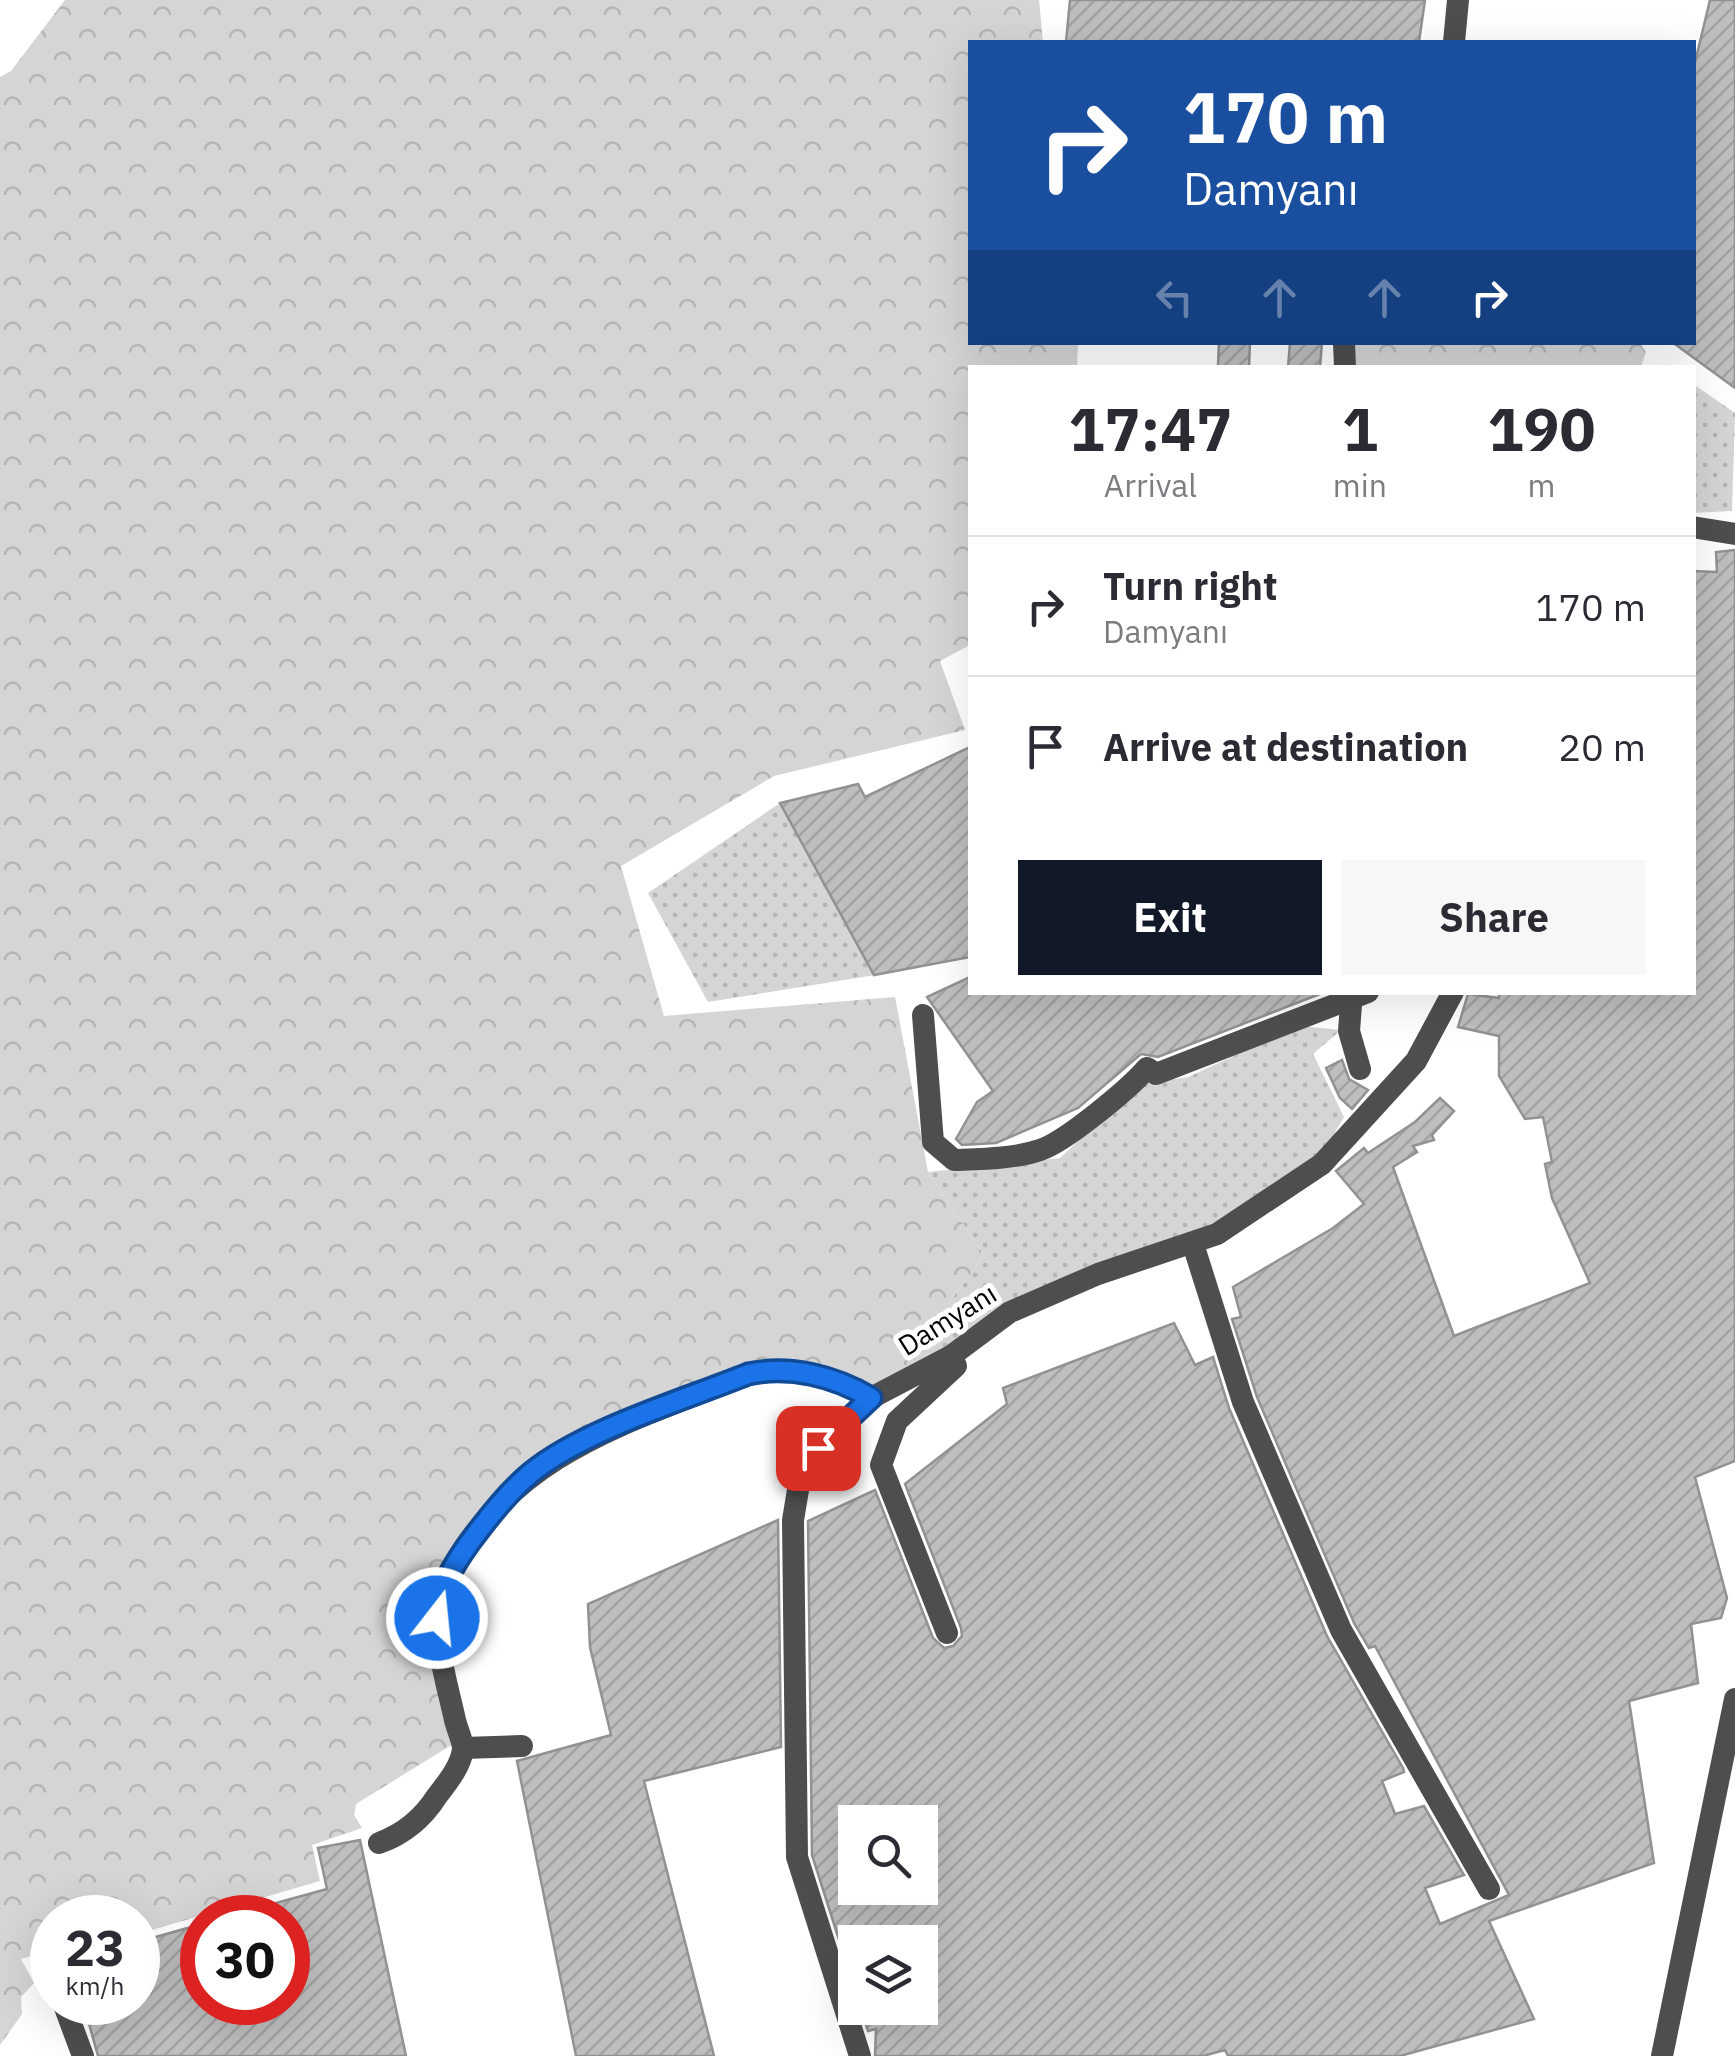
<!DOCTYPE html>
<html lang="en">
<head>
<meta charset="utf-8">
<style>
  body { margin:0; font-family:"IBM Plex Sans",sans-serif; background:#f7f7f7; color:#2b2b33; height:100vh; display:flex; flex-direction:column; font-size:38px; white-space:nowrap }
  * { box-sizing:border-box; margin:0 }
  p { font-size:32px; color:#7c7c81 }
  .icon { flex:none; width:55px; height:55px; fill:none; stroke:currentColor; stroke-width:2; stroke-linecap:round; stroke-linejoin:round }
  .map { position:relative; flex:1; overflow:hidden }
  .sheet { position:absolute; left:968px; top:365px; width:728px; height:630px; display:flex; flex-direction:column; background:#fff; border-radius:0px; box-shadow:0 10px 40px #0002 }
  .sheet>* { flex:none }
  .hud { position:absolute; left:968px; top:40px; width:728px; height:305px; border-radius:0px; box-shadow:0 10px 40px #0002; background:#1a4fa0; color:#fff; overflow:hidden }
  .tools { position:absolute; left:838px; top:1805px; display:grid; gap:20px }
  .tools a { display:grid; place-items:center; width:100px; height:100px; border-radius:0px; background:#fff; box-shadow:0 10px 40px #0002; font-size:50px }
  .speed { position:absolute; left:30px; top:1895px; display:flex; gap:20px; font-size:50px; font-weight:700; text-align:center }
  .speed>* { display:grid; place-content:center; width:130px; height:130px; border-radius:50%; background:#fff; box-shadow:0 10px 40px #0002; line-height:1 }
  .speed small { font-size:25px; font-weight:400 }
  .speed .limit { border:15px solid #d22; background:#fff; color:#111 }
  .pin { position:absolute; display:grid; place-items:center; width:85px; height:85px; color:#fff; margin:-42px; border-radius:20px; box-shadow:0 5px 15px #0006 }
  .me { position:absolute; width:110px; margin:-55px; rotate:16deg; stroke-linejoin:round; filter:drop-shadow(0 0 8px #0008) }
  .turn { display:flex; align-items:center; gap:35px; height:210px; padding:0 50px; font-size:45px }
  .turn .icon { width:130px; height:130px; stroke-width:2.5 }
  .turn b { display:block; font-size:70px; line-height:85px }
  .lanes { display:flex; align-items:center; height:95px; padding:0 50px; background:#0003; justify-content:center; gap:50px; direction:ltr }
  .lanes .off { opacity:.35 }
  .eta { display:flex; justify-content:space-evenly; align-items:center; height:170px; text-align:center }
  .eta b { font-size:60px; font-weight:700; line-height:70px }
  .button { display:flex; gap:20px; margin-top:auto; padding:20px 50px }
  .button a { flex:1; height:115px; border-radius:0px; background:#111827; color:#fff; font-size:40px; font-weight:700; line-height:115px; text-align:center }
  .button a+a { background:#f7f7f7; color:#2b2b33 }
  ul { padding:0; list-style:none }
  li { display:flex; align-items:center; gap:30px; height:140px; padding:0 50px; border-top:2px solid #e1e1e2 }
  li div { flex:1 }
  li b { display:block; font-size:38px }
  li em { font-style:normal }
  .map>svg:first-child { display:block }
</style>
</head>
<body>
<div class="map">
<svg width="1735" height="2056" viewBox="0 0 1735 2056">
  <defs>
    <pattern id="grass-dots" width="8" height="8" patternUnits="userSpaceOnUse" patternTransform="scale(2.5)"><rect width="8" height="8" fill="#d5d5d5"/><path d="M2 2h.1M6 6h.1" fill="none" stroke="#b5b5b5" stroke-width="1.8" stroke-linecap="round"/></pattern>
    <pattern id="forest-crowns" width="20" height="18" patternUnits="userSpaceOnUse" patternTransform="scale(2.5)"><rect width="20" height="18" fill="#d5d5d5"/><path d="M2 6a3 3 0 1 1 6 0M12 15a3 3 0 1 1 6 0" fill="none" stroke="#b5b5b5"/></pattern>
    <pattern id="building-hatch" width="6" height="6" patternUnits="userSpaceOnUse" patternTransform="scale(2.5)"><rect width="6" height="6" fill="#bebebe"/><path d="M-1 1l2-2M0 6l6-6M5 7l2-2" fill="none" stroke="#a2a2a2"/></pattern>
  </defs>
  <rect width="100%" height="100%" fill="#fff"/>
  <g fill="url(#grass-dots)">
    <path d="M1693 384 1735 413 1732 511 1693 513Z"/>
    <path d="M780 803 875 975 708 1002 648 893Z"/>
    <path d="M1299 1026 1341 1030 1313 1054 1344 1117 1326 1148 1214 1228 1096 1271 920 1367 908 1350 918 1345 984 1255 928 1172 1060 1158 1138 1085 1188 1077Z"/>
  </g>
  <g fill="url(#forest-crowns)">
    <path d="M65 0H1039L1043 42H970V342L1078 343 1077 367 970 368V645L940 661 965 730 774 776 621 866 664 1016 895 997 928 1172 984 1255 918 1345 909 1350 920 1367 873 1388 801 1365 578 1440 445 1568 453 1744 356 1804 354 1815 362 1828 312 1845 320 1881 138 1934V1918H52V1955L48 1951 21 1959 34 1983 21 1997 22 2014 0 2045V77L11 71Z"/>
    <path d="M1639 342 1646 352 1641 367 1355 368V343Z"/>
  </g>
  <g fill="url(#building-hatch)" stroke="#929292" stroke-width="2.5" fill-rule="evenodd">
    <path d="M1070 0H1425L1419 42H1066Z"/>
    <path d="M1710 0H1735V388L1672 342H1692V75Z"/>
    <path d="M1219 342H1250L1249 368 1218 366Z"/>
    <path d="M1290 342H1322L1320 368H1288Z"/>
    <path d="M1735 550V1461L1695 1477 1727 1598 1721 1618 1691 1624 1698 1683 1629 1701 1654 1863 1489 1921 1534 2019 1400 2056H1228L1225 2050 1203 2056H875L876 2029 868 2031 860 2008H920V1942H855V1990L812 1855 808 1521 875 1490 933 1638 944 1648 953 1646 962 1636 961 1628 905 1484 1007 1404 1003 1388 1174 1323 1195 1365 1213 1357 1229 1408 1327 1636 1403 1768 1404 1772 1382 1781 1395 1814 1424 1806 1464 1875 1425 1888 1440 1924 1509 1895 1375 1646 1369 1648 1354 1623 1257 1397 1232 1319 1241 1317 1233 1287 1333 1228 1364 1204 1336 1171 1364 1148 1368 1153 1415 1122 1440 1098 1454 1111 1432 1135 1434 1140 1413 1146 1417 1152 1393 1167 1454 1336 1590 1283 1552 1198 1545 1164 1552 1162 1543 1117 1525 1119 1499 1076V1036L1458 1027 1468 994 1499 998V992H1692V571L1717 572 1716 552ZM855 1822H920V1888H855Z"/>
    <path d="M970 747V957L874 975 780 803 858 784 865 797Z"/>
    <path d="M970 977V992H1325L1158 1057 1141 1054 1078 1108 996 1143 962 1145 956 1139 977 1102 993 1091 927 997Z"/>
    <path d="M1342 1060 1349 1079 1368 1090 1352 1109 1340 1098 1326 1068Z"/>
    <path d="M778 1520 781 1747 644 1781 714 2056H576L517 1761 611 1735 590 1647 588 1604Z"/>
    <path d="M360 1840 406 2056H98L83 2002H138V1942L202 1924V2002H288V1918H244L243 1912 327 1889 318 1848Z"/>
  </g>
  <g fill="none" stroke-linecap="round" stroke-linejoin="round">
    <g stroke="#4e4e4e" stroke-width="22">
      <path d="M1454 42 1458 0"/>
      <path d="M1344 342 1345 368"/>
      <path d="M1692 527 1735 534"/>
      <path d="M1352 992 1349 1031 1360 1069"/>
      <path d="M923 1015 933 1142 954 1160C982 1159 1013 1159 1040 1150 1065 1142 1129 1089 1147 1068L1156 1074 1368 992"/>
      <path d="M1193 1244 1243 1402 1341 1630 1489 1889"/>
      <path d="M947 1633 881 1465 897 1421 956 1366 951 1356"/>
      <path d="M463 1748 522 1746"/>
      <path d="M379 1843C404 1834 423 1818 437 1796 447 1783 461 1766 463 1749 463 1741 457 1729 455 1720 445 1673 424 1617 450 1571 517 1450 630 1423 748 1374 790 1365 834 1375 871 1398"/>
      <path d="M64 2005 83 2056"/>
      <path d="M860 2056 797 1857 793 1520 799 1484 818 1448 871 1398 951 1356 1010 1312 1098 1274 1217 1234 1322 1164 1416 1061 1453 992"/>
      <path d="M1662 2056 1735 1699"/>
    </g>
  </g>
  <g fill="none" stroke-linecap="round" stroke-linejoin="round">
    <g stroke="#114b97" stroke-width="25">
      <path id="route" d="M437 1618C440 1587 452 1567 470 1542 488 1518 508 1492 531 1473 583 1430 684 1400 748 1374 790 1365 834 1376 871 1398L818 1448"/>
    </g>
    <use href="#route" stroke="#1a73e8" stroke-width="18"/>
  </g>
  <g text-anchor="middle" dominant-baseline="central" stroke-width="10" stroke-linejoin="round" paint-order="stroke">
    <g font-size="28" fill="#000" stroke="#fff">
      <text transform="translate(947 1319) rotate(-32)">Damyanı</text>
    </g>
  </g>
</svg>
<div class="tools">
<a><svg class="icon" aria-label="search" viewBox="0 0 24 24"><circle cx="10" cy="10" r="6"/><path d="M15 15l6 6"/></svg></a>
<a><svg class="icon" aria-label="layers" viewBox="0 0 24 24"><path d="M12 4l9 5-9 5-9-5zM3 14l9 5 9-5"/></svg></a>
</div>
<div class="speed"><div>23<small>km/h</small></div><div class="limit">30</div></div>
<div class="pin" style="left:818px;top:1448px;background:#d93025"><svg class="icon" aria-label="arrive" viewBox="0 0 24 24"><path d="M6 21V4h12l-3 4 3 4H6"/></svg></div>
<svg class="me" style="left:437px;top:1618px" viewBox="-20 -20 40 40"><circle r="17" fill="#1a73e8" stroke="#fff" stroke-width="3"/><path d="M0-11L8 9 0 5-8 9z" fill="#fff"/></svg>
<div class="hud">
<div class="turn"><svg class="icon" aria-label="right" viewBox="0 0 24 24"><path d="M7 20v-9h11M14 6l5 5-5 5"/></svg><div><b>170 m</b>Damyanı</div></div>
<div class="lanes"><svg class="icon off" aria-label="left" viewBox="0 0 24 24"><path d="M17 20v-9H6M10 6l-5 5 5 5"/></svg><svg class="icon off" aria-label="ahead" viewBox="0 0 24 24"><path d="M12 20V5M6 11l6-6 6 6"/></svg><svg class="icon off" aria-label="ahead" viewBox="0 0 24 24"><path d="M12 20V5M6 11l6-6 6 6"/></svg><svg class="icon" aria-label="right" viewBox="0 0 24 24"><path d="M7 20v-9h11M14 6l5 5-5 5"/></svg></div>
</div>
<section class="sheet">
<div class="eta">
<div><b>17:47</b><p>Arrival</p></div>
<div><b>1</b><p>min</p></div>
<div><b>190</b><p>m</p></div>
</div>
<ul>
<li><svg class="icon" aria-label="right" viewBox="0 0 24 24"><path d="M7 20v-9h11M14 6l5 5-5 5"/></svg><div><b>Turn right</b><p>Damyanı</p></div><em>170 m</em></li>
<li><svg class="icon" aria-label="arrive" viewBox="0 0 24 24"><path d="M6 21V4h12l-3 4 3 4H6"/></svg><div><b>Arrive at destination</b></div><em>20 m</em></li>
</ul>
<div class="button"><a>Exit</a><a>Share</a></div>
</section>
</div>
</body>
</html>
